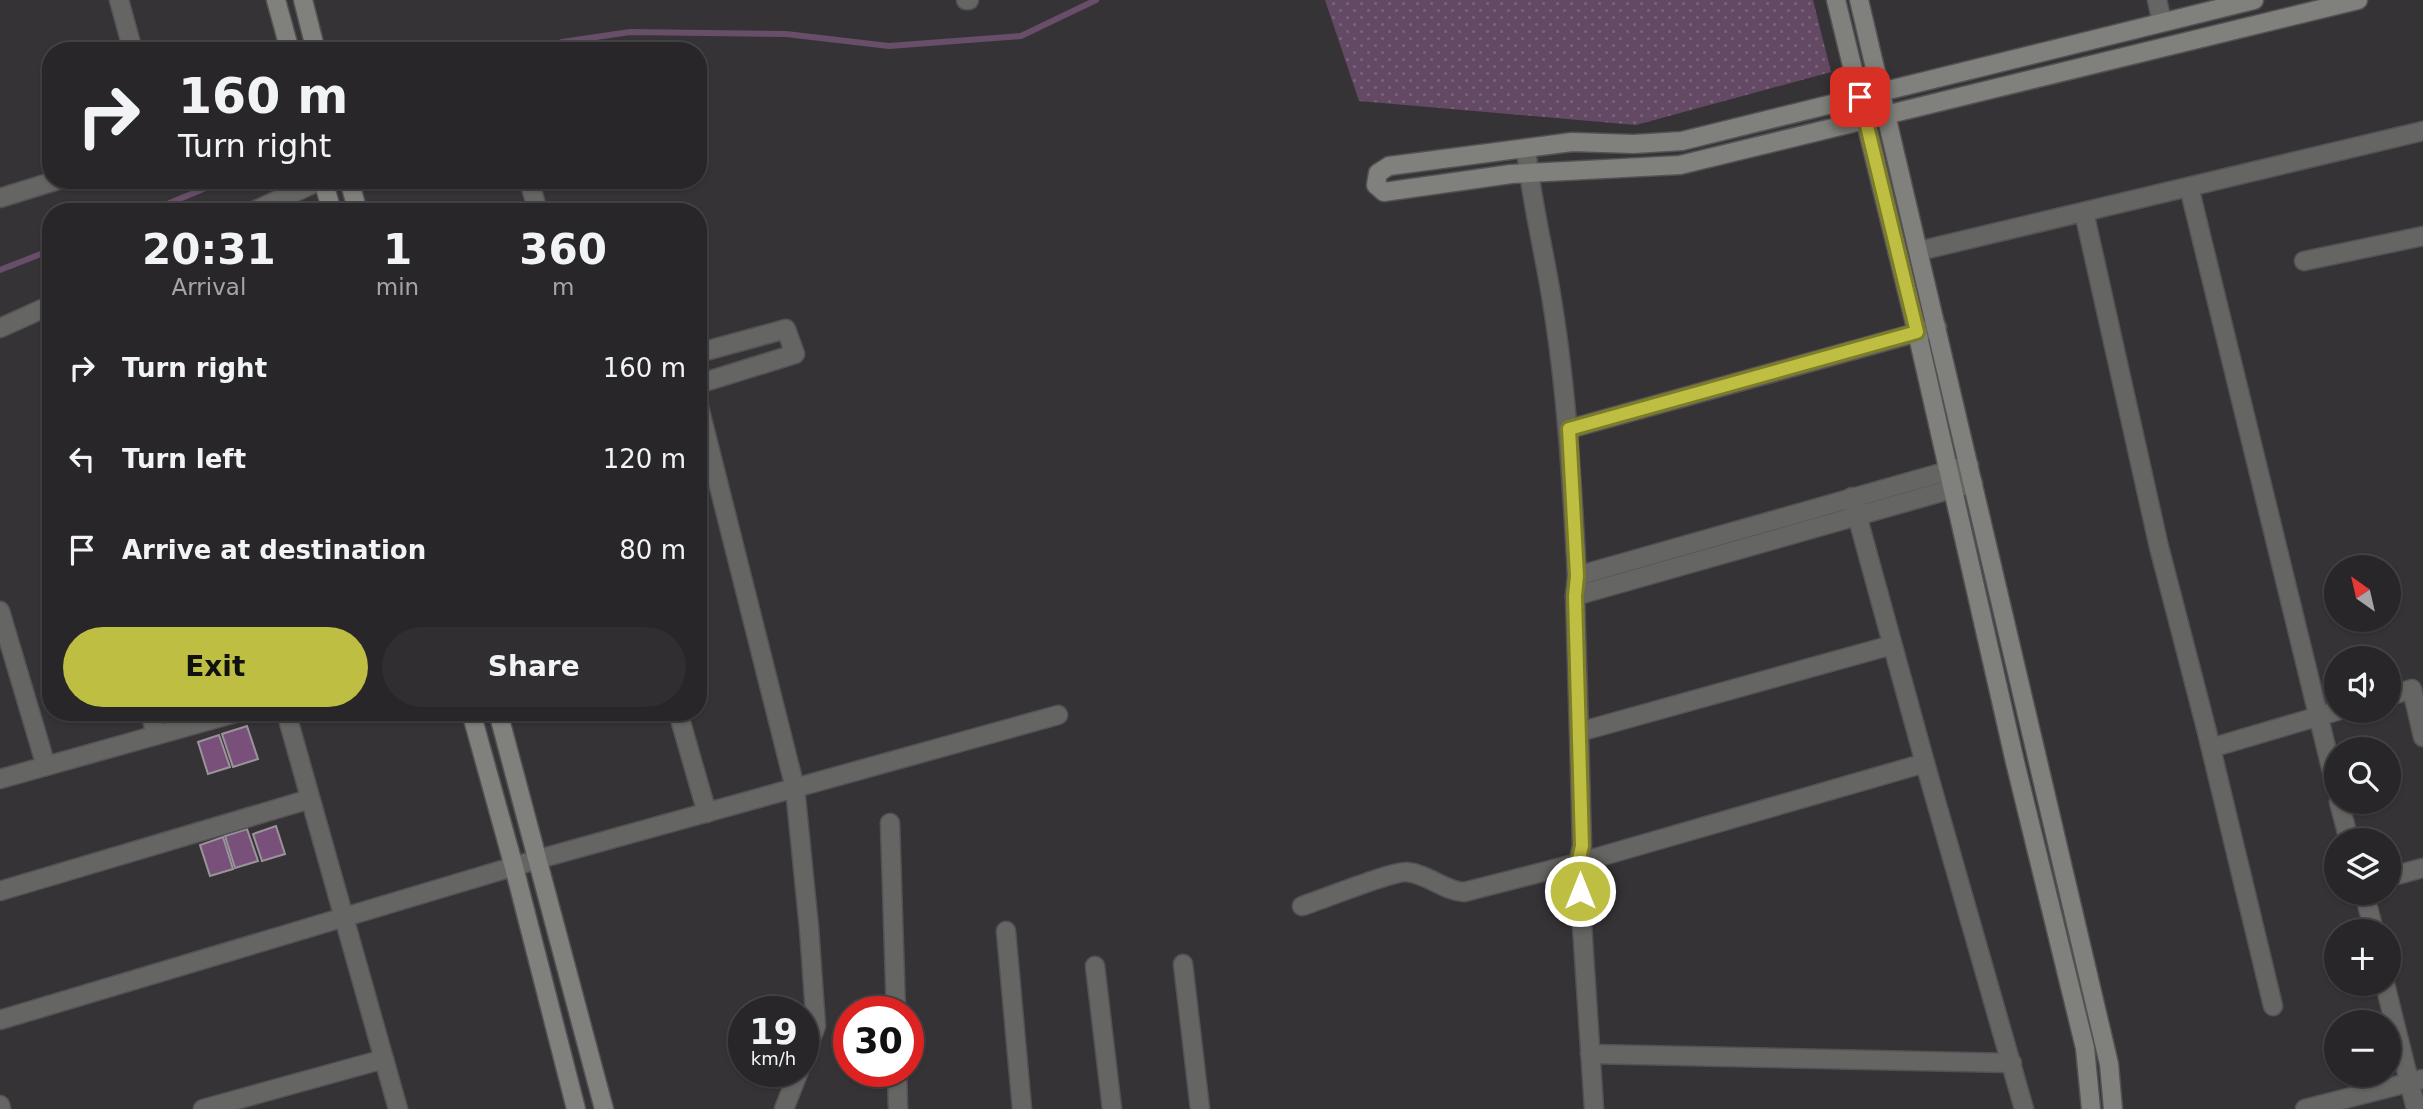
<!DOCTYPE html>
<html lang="en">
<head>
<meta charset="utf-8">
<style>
  body { margin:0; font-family:"DejaVu Sans",sans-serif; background:#302e30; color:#f1f3f6; height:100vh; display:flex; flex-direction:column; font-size:26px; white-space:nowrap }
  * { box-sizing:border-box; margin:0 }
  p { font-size:23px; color:#a5a5a8 }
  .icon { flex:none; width:38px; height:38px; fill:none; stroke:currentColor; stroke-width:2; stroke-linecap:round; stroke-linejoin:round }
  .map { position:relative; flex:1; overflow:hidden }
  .drawer { position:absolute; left:42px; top:203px; width:665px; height:518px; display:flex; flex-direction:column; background:#282628; border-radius:28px; box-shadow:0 2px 5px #0004,0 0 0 2px #444345 }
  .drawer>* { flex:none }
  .guide { position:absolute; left:42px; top:42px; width:665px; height:147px; border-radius:28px; box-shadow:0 2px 5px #0004,0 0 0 2px #444345; background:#282628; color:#f1f3f6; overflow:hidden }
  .needle { width:46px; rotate:326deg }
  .buttons { position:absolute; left:2324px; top:555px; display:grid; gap:14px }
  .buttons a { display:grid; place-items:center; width:77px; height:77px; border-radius:50%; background:#282628; box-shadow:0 2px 5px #0004,0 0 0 2px #444345; font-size:35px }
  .speed { position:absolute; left:728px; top:996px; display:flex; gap:14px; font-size:35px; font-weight:700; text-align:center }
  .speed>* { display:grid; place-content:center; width:91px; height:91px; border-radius:50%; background:#282628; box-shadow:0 2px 5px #0004,0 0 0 2px #444345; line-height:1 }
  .speed small { font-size:18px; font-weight:400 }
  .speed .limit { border:10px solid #d22; background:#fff; color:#111 }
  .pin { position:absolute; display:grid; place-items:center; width:60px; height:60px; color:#fff; margin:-30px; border-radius:14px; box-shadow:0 4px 10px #0006 }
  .me { position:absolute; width:77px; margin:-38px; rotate:0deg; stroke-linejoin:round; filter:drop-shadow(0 0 5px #0008) }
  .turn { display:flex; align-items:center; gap:24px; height:147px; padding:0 21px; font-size:32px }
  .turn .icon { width:91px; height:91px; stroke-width:2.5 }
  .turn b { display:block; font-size:49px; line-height:60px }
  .eta { display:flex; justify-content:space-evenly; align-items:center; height:119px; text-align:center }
  .eta b { font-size:42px; font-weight:700; line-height:49px }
  .button { display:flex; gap:14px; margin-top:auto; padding:14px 21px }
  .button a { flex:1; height:80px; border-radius:42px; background:#bebe42; color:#111; font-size:28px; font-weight:700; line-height:80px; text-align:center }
  .button a+a { background:#302e30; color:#f1f3f6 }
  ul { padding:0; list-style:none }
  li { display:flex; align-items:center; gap:21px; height:91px; padding:0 21px }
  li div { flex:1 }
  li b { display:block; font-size:26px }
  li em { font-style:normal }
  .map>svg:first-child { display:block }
</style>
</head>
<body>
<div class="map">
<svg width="2423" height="1109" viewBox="0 0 2423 1109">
  <defs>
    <pattern id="grass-dots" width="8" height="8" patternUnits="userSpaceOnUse" patternTransform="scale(1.75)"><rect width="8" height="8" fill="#634963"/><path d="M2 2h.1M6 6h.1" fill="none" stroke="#796379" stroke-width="1.8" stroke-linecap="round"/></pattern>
  </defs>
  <rect width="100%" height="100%" fill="#363336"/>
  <path fill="url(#grass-dots)" d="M1325 0H1813L1831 72 1636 125 1359 101Z"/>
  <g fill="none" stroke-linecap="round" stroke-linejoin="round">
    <g stroke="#684e69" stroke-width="6">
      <path d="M541 51 562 42 630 32 786 34 889 46 1021 36 1096 0"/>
      <path d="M148 212 225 180"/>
      <path d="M0 270 51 250"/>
    </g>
  </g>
  <g fill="#79507a" stroke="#999499" stroke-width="2">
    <path d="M247 726 258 759 233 767 222 734Z"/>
    <path d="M219 735 230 767 208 774 198 742Z"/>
    <path d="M276 826 285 854 262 861 253 834Z"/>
    <path d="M247 829 258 861 235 868 225 836Z"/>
    <path d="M223 837 233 869 210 876 200 845Z"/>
  </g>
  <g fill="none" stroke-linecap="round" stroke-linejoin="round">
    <g stroke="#545154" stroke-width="21">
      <g id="street">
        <path d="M119 0 133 51"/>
        <path d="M966 0H969"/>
        <path d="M2157 0 2162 22"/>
        <path d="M1526 148C1531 200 1544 250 1552 301 1567 392 1572 484 1577 576L1575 596 1579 732"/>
        <path d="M529 180 538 212"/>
        <path d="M2189 187 2336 788"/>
        <path d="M0 198 58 180"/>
        <path d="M252 212 321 180"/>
        <path d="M2084 212 2159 547 2206 728 2273 1006"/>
        <path d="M1919 251 2423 131"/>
        <path d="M2304 261 2423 236"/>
        <path d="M0 328 51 305"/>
        <path d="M698 353 786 329 795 354 698 384"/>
        <path d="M698 403 795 788 809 928 816 1026 803 1059"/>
        <path d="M1569 429 1937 327"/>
        <path d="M1852 497 1925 763 2024 1109"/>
        <path d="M1577 576 1969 465"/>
        <path d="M1575 596 1973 483"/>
        <path d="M0 611 46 766"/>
        <path d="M2389 696 2412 689 2423 737"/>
        <path d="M150 712 156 735"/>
        <path d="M286 712 398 1109"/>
        <path d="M678 712 707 813"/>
        <path d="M2211 748 2340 710"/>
        <path d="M0 779 239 712"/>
        <path d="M2339 802 2349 840"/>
        <path d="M890 823 896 1012"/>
        <path d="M2389 877 2423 868"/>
        <path d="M0 891 310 799"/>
        <path d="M2364 892 2374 931"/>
        <path d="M1302 906C1321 900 1392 871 1407 872 1428 874 1444 891 1464 892L1578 863 1925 763"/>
        <path d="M1006 931 1022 1109"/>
        <path d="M1183 964 1200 1109"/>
        <path d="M1095 966 1112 1109"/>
        <path d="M2385 984 2416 1109"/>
        <path d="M0 1020 539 859 1058 715"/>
        <path d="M1590 1054 2012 1063"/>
        <path d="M897 1071 898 1109"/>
        <path d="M0 1105 1 1109"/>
        <path d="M203 1109 384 1059"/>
        <path d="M784 1109 799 1071"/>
        <path d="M1594 1109 1578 863 1582 846 1579 732 1892 645"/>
        <path d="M2305 1109 2423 1079"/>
      </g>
    </g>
    <g stroke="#545154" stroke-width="21">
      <g id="secondary">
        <path d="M276 0 290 51"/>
        <path d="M303 0 316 51"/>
        <path d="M1836 0 1917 332 2015 762 2085 1048 2091 1109"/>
        <path d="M1859 0 2109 1064 2113 1109"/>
        <path d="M2254 0 1682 141 1634 144 1572 142 1389 166 1378 173 1376 185 1384 192 1511 174 1680 165 2358 0"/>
        <path d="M323 180 332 212"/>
        <path d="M349 180 358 212"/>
        <path d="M471 712 514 867 576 1109"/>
        <path d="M498 712 604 1109"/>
      </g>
    </g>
    <use href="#street" stroke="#656563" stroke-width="18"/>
    <use href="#secondary" stroke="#80807c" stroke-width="18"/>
  </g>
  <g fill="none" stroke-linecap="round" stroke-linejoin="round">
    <g stroke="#7c7c2b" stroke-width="18">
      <path id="route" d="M1580 891 1578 863 1582 846 1575 596 1577 576 1569 429 1917 332 1860 97"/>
    </g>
    <use href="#route" stroke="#bebe42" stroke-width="12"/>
  </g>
</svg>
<div class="buttons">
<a><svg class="needle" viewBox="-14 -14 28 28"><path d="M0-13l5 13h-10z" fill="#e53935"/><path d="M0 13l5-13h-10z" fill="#a5a5a8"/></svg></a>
<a><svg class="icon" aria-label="sound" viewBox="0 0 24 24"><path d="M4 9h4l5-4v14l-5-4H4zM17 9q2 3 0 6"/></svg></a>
<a><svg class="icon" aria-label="search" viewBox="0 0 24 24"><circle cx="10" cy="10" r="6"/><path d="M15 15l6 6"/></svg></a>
<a><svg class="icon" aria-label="layers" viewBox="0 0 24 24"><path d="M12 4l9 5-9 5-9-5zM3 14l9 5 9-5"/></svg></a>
<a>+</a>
<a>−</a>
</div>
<div class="speed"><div>19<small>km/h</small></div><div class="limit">30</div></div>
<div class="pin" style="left:1860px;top:97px;background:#d93025"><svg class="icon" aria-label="arrive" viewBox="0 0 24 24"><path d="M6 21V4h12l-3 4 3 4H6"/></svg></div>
<svg class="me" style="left:1580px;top:891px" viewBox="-20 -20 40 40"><circle r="17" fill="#bebe42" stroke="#fff" stroke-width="3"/><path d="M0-11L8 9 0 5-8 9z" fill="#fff"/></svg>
<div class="guide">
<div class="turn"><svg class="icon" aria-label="right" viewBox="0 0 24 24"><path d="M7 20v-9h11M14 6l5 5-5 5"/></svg><div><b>160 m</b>Turn right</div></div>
</div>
<section class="drawer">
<div class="eta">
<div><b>20:31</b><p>Arrival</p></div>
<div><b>1</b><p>min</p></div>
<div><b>360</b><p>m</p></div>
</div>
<ul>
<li><svg class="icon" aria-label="right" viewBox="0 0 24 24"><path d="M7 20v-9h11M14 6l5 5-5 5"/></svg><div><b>Turn right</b></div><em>160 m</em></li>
<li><svg class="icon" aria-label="left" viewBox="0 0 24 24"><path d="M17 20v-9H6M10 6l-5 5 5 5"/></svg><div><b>Turn left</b></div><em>120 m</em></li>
<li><svg class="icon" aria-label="arrive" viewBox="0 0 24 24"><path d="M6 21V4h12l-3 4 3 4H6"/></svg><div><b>Arrive at destination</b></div><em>80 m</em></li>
</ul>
<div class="button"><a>Exit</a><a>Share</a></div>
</section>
</div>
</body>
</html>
